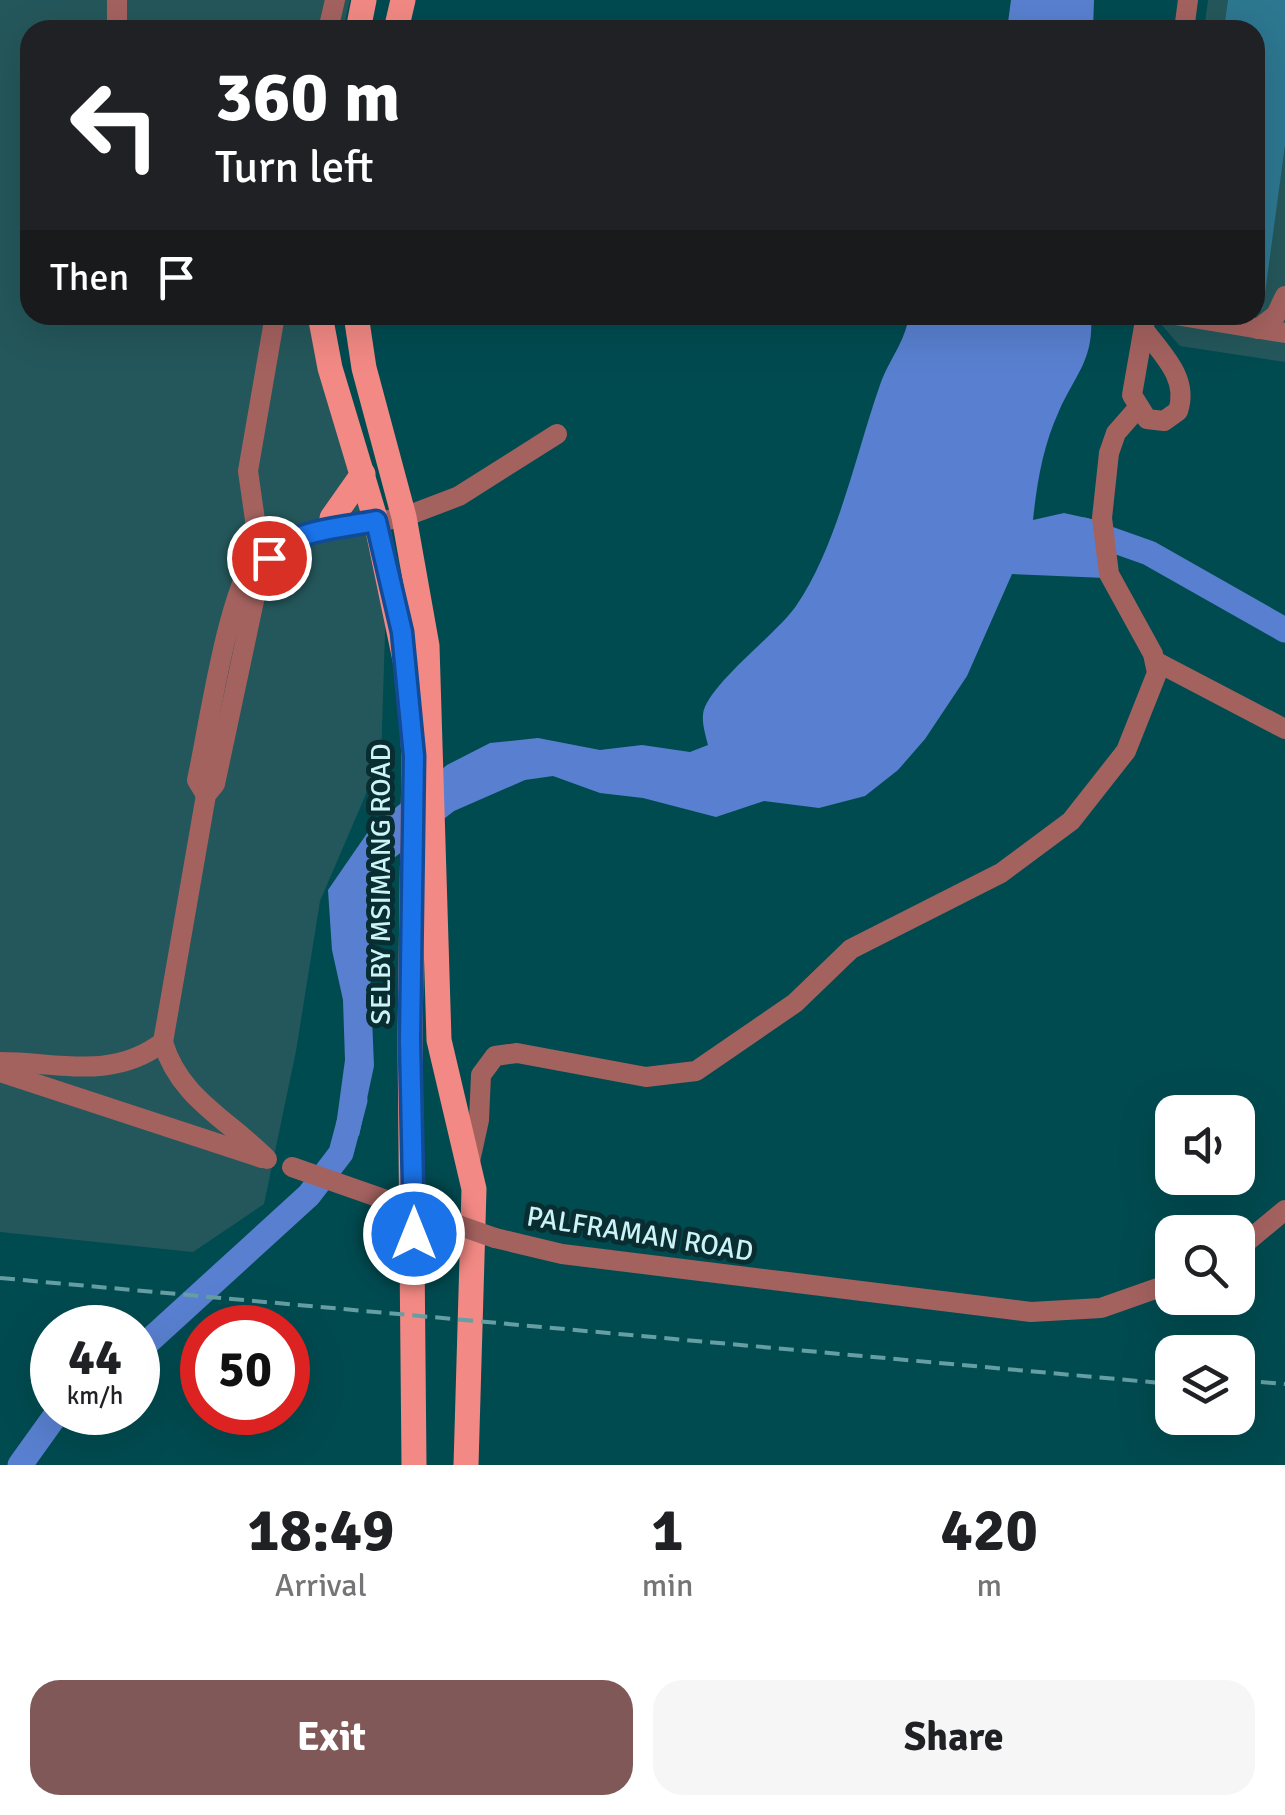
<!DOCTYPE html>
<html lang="en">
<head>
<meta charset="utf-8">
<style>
  body { margin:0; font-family:Signika,sans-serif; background:#f6f6f6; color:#202124; height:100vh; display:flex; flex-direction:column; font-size:38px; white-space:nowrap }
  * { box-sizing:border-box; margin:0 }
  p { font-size:32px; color:#757577 }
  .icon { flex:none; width:55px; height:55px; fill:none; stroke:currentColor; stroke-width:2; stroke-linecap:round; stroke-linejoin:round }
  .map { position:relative; height:1465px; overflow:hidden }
  .details { display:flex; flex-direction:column; background:#fff; flex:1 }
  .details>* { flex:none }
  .hud { position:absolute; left:20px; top:20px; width:1245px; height:305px; border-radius:30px; box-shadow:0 10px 40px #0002; background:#202124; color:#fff; overflow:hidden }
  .tools { position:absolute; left:1155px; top:1095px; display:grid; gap:20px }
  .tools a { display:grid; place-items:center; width:100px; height:100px; border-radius:20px; background:#fff; box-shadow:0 10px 40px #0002; font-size:50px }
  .speed { position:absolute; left:30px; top:1305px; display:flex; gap:20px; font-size:50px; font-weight:700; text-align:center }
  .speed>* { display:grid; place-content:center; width:130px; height:130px; border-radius:50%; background:#fff; box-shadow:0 10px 40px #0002; line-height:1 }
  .speed small { font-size:25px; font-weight:400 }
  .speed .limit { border:15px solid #d22; background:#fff; color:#111 }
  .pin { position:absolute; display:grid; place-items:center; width:85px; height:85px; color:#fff; margin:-42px; border:5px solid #fff; border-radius:50%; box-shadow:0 2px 10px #0007 }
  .me { position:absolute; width:110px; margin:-55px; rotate:0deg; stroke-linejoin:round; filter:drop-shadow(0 0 8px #0008) }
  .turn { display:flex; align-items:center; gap:35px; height:210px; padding:0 30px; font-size:45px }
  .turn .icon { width:130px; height:130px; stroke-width:2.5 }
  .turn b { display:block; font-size:70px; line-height:85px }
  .then { display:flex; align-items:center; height:95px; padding:0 30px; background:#0003; gap:20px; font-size:38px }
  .eta { display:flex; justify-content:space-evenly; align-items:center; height:170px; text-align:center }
  .eta b { font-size:60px; font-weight:700; line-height:70px }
  .action { display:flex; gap:20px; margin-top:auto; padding:20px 30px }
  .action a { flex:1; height:115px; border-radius:30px; background:#805858; color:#fff; font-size:40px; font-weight:700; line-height:115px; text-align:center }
  .action a+a { background:#f6f6f6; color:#202124 }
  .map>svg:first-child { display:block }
</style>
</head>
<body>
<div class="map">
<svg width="1285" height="1465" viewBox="0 0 1285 1465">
  <rect width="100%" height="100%" fill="#004b50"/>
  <g fill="#24575b">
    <path d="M0 0H350L343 30H30V315H311L319 374 387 571 381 759 320 901 296 1051 264 1204 193 1252 0 1232Z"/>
    <path d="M1208 0H1285V362L1180 346 1160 323 1162 315H1255V30H1204Z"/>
  </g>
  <g fill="#5980d0">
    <path d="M1011 0H1094L1093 30H1007Z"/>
    <path d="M909 315H1091C1094 360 1076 373 1059 411 1043 446 1037 482 1033 520L1064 513 1100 521 1106 578 1012 574 967 676 925 739 898 770 865 796 819 808 764 801 716 817 643 798 600 793 553 776 525 780 454 811 390 861 367 897 374 1066 359 1136 336 1126 345 1060 343 1000 332 950 328 890 370 829 447 765 490 743 538 738 600 750 642 745 690 752 708 745C706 737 702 724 703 715 705 687 777 634 796 606 837 547 856 453 880 385 889 359 905 343 909 315Z"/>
  </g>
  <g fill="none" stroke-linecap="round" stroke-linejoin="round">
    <g stroke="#5980d0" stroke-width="25">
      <path d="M1084 530 1149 553 1285 630"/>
      <path d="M138 1351 309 1195 341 1153 355 1100"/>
      <path d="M20 1465 58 1412"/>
    </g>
  </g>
  <path fill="#2d7790" d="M1228 0H1285V145L1263 308 1255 314V30H1224Z"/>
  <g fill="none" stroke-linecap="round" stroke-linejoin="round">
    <g stroke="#a4625f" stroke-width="20">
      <path d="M117 30V0"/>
      <path d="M328 30 335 0"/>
      <path d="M1184 30 1188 0"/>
      <path d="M1175 315 1285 333"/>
      <path d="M1258 329 1276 315 1285 296"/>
      <path d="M1145 331C1163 355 1189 379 1178 411L1164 421 1147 419 1132 395 1146 315"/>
      <path d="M259 548 248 471 275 315"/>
      <path d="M1155 661 1285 729"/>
      <path d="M206 795 197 780C209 727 228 582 263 545"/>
      <path d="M0 1062C58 1062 112 1081 163 1042"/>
      <path d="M0 1072 262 1158"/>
      <path d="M267 1159C229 1120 179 1098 163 1042L206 795 215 784 258 582 278 546 297 537 404 517 459 496 557 434"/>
      <path d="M470 1161 479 1120 481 1075 495 1056 517 1053 646 1077 696 1071 795 1003 851 949 1001 873 1071 821 1126 751 1157 673 1153 654 1109 574 1102 518 1109 453 1116 433 1137 409"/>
      <path d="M495 1238 562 1254 1031 1312 1101 1308 1172 1283"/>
      <path d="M1238 1249 1285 1210"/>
    </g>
    <g stroke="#f28984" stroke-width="25">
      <path d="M358 30 364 0"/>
      <path d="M396 30 403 0"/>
      <path d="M320 315 330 368 376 521 409 679 414 756 410 1040 414 1465"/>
      <path d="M356 315 364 368 404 517 427 646 439 1040 474 1189 466 1465"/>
      <path d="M332 518 363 474"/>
    </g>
    <g stroke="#659ea3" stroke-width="4" stroke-dasharray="15 8" stroke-linecap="butt">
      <path d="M0 1278 1172 1384"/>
      <path d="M1238 1380 1285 1384"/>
    </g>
    <path stroke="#a4625f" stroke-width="20" d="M292 1167 495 1238"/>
  </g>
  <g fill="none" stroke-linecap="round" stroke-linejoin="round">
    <g stroke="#114b97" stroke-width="25">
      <path id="route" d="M269 558C292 529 341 528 376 521L402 632 414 756 410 1040 414 1234"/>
    </g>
    <use href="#route" stroke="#1a73e8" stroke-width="18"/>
  </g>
  <g text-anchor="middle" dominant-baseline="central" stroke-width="10" stroke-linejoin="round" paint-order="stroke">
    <g font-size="28" fill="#ccf3f7" stroke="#092d31">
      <text transform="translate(381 884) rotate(-90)">SELBY MSIMANG ROAD</text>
      <text transform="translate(640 1234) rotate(9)">PALFRAMAN ROAD</text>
    </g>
  </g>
</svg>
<div class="tools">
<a><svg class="icon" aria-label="sound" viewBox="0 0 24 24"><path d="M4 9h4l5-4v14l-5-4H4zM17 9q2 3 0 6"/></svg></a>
<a><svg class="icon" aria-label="search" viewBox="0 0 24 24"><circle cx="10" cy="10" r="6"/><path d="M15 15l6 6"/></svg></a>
<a><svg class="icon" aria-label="layers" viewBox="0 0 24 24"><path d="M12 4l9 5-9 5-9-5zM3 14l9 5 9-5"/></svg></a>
</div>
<div class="speed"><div>44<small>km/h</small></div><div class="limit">50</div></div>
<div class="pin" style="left:269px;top:558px;background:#d93025"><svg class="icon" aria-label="arrive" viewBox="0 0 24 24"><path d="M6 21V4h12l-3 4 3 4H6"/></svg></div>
<svg class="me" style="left:414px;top:1234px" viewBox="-20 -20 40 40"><circle r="17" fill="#1a73e8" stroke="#fff" stroke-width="3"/><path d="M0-11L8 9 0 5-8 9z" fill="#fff"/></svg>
<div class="hud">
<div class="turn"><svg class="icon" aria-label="left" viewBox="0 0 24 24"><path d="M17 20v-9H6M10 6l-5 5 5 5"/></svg><div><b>360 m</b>Turn left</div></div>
<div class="then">Then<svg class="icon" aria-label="arrive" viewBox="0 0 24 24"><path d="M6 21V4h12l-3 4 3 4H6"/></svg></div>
</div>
</div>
<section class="details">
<div class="eta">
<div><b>18:49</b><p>Arrival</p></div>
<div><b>1</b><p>min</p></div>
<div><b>420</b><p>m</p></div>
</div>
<div class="action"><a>Exit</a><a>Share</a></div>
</section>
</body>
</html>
